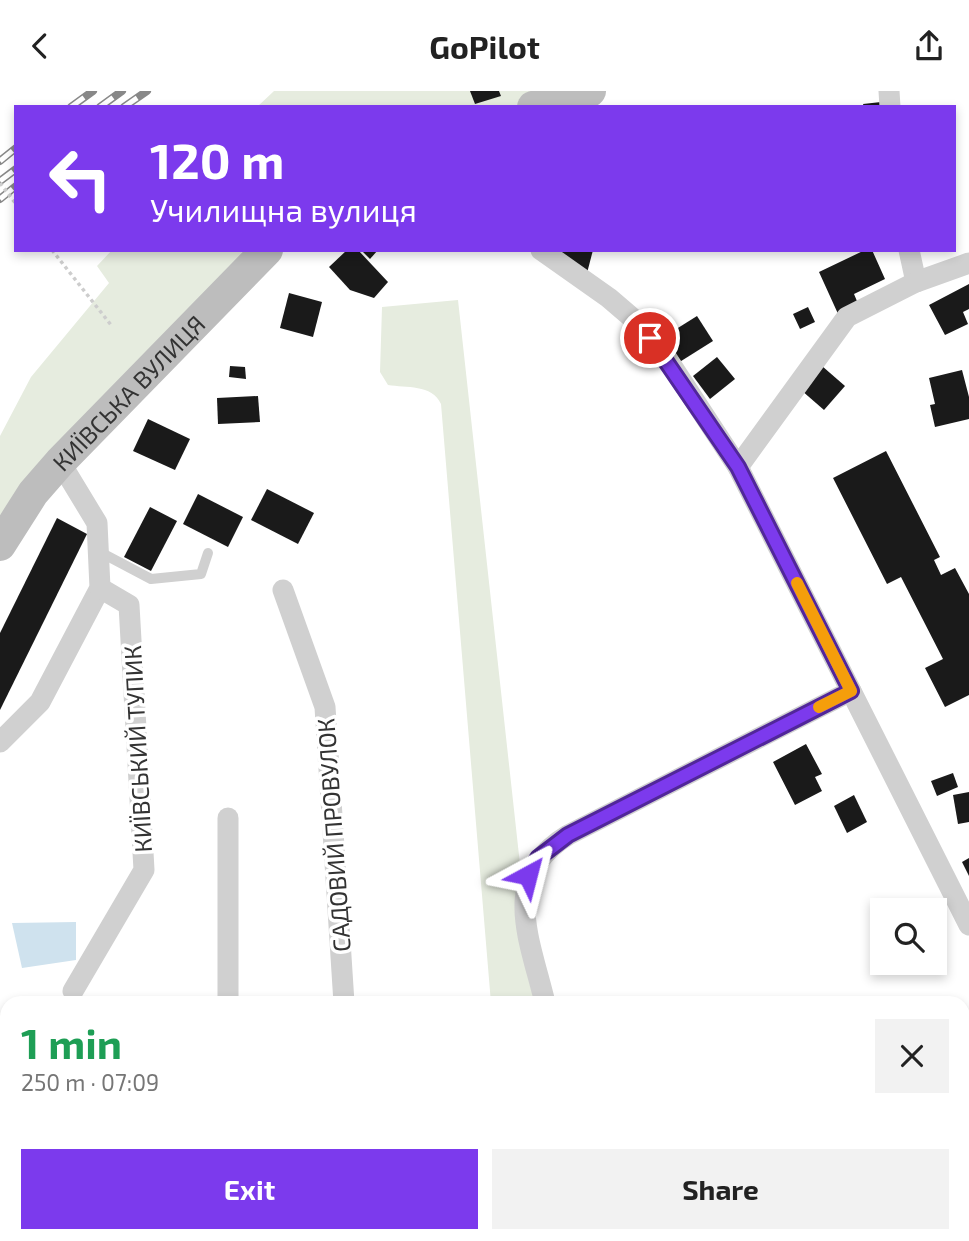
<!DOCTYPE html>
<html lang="en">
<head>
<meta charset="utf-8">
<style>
  body { margin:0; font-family:"Exo 2",sans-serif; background:#f2f2f2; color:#222; height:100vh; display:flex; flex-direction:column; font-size:26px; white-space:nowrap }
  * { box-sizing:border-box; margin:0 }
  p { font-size:23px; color:#767676 }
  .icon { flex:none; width:38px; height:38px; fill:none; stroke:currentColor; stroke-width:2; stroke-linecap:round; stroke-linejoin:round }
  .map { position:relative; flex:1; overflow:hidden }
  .side { position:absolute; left:0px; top:905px; width:970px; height:247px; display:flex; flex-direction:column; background:#fff; border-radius:21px 21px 0 0; box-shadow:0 4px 10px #0003 }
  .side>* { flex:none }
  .banner { position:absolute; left:14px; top:14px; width:942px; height:147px; border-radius:0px; box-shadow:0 4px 10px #0003; background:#7c3aed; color:#fff; overflow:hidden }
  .tools { position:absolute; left:870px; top:807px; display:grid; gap:14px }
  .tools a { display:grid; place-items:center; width:77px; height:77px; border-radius:0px; background:#fff; box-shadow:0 4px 10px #0003; font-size:35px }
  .pin { position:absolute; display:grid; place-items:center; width:60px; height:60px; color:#fff; margin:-30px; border:4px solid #fff; border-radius:50%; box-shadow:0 2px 7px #0007 }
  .me { position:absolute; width:77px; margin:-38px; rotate:38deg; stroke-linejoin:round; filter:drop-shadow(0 0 5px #0008) }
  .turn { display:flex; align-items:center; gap:24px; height:147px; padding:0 21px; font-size:32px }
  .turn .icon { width:91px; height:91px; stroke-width:2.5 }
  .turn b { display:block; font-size:49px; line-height:60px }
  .round { display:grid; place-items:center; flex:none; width:74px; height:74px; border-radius:0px; background:#f2f2f2 }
  .head { display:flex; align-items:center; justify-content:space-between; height:119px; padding:0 21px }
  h1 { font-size:42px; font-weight:700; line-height:52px; color:#1e9e55 }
  .cta { display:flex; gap:14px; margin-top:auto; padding:14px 21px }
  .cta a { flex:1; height:80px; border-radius:0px; background:#7c3aed; color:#fff; font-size:28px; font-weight:700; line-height:80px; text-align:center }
  .cta a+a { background:#f2f2f2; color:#222 }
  header { display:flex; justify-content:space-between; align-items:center; height:91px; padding:0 21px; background:#fff; font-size:32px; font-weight:700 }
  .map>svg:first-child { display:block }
</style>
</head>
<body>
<header><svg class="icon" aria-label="back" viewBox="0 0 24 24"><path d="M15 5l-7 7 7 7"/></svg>GoPilot<svg class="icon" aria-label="share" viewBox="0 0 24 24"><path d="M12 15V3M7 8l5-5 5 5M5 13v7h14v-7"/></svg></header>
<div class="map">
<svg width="969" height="1150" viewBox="0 0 969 1150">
  <rect width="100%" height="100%" fill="#fff"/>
  <g fill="#e6ecdf">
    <path d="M274 0H546L533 16H257Z"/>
    <path d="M112 159H267L0 454V345L31 286 109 192 97 175Z"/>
    <path d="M458 209 526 828 545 912H491L441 313C432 293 406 297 388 294L380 281 382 216Z"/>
  </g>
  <path fill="#cfe2ee" d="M76 831V869L22 877 12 832Z"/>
  <g fill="#1a1a1a">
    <path d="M470 0H499L501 5 475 13Z"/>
    <path d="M881 11V16H864L863 13Z"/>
    <path d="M347 159H358L388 191 374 207 350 199 329 176Z"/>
    <path d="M361 159H378L370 168Z"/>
    <path d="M558 159H593L586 186Z"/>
    <path d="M865 159H872L885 188 854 203 859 215 839 225 819 181Z"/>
    <path d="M969 193V218L963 221 968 233 945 244 929 214Z"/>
    <path d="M289 202 322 211 313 246 280 237Z"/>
    <path d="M808 216 815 231 800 238 793 223Z"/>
    <path d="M697 225 713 250 678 272 662 247Z"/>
    <path d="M717 266 735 288 710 308 693 285Z"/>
    <path d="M230 275 245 276 246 288 229 286Z"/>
    <path d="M822 275 845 295 824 319 801 299Z"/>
    <path d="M962 279 969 306V328L935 336 930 314 935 313 929 287Z"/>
    <path d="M258 305 260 331 218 333 217 307Z"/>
    <path d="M148 328 190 348 175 379 133 360Z"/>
    <path d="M886 360 940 466 934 469 941 484 955 477 969 503V604L945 616 925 577 943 568 901 486 887 493 833 387Z"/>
    <path d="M267 398 314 422 298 453 251 429Z"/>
    <path d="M198 403 243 426 228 456 183 433Z"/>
    <path d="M150 416 177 430 151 480 124 466Z"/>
    <path d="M57 427 87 443 0 619V542Z"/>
    <path d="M806 653 822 683 815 686 822 700 795 714 773 671Z"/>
    <path d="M953 682 958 696 937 705 931 690Z"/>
    <path d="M969 701V731L958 733 953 704Z"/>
    <path d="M854 704 867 731 847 742 834 715Z"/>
    <path d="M969 767V785L962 771Z"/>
  </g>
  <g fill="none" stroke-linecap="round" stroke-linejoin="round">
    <g stroke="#cdcdcd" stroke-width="3.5" stroke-dasharray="3.5 3.5" stroke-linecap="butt">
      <path d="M52 159 111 234"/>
      <path d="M962 1006 969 1002"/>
      <path d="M700 1150 710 1144"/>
    </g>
    <path stroke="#d0d0d0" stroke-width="10" d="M98 460 151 488 201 483 208 462"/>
    <g stroke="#d0d0d0" stroke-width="21">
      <path d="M889 0 890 16"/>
      <path d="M541 159 609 207 637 231 664 263 738 376 969 834"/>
      <path d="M909 159 916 191"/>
      <path d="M738 376 847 226 916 191 969 172"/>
      <path d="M283 499 325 616 344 912"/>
      <path d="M0 651 40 611 100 497 97 432 60 371"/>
      <path d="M228 727V912"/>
      <path d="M73 900 144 779 129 514 100 497"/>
      <path d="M545 912C530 848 499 786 568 744L851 600"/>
      <path d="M111 1144V1150"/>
      <path d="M239 1144V1150"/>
      <path d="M358 1144V1150"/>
      <path d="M599 1144 600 1150"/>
    </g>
    <g stroke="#bdbdbd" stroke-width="32">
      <path d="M533 16 590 0"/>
      <path id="s1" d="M0 454 33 402 60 371 267 159"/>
    </g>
    <g stroke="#888" stroke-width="8">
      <g id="rail">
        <path d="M71 16 93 0"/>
        <path d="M100 16 122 0"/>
        <path d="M124 16 147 0"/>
        <path d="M0 70 16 57"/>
        <path d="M0 90 16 78"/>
        <path d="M0 108 16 95"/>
      </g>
    </g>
    <use href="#rail" stroke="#fff" stroke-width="5" stroke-dasharray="16" stroke-linecap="butt"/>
    <path stroke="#cdcdcd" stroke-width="3.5" stroke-dasharray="3.5 3.5" stroke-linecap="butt" d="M0 92 16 113"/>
  </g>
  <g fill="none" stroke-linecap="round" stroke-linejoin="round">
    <g stroke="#51269a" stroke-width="18">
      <path id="route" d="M528 784 538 767 568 744 851 600 738 376 650 247"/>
    </g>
    <use href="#route" stroke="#7c3aed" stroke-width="12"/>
    <path stroke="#f59e0b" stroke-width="12" d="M797 492 851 600 819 616"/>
  </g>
  <g text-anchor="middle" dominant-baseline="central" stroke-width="7" stroke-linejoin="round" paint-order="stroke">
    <g font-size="24" fill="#333" stroke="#fff">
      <text stroke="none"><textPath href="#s1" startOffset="200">КИЇВСЬКА ВУЛИЦЯ</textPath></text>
      <text transform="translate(137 658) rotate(-93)">КИЇВСЬКИЙ ТУПИК</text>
      <text transform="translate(333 744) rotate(-94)">САДОВИЙ ПРОВУЛОК</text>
    </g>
  </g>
</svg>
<div class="tools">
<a><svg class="icon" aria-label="search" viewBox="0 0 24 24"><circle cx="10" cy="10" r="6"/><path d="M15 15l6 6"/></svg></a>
</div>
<div class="pin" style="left:650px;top:247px;background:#d93025"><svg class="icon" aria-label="arrive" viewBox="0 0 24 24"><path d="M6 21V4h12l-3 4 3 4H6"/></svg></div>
<svg class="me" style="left:528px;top:784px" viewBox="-20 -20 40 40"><path d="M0-17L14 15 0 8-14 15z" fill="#7c3aed" stroke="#fff" stroke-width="4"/></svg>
<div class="banner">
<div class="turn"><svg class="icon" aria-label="left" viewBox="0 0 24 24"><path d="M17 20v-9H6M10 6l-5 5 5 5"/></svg><div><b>120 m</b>Училищна вулиця</div></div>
</div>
<section class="side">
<div class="head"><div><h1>1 min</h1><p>250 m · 07:09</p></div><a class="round"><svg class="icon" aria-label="close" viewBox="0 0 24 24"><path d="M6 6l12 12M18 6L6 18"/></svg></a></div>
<div class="cta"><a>Exit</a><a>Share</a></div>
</section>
</div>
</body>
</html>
